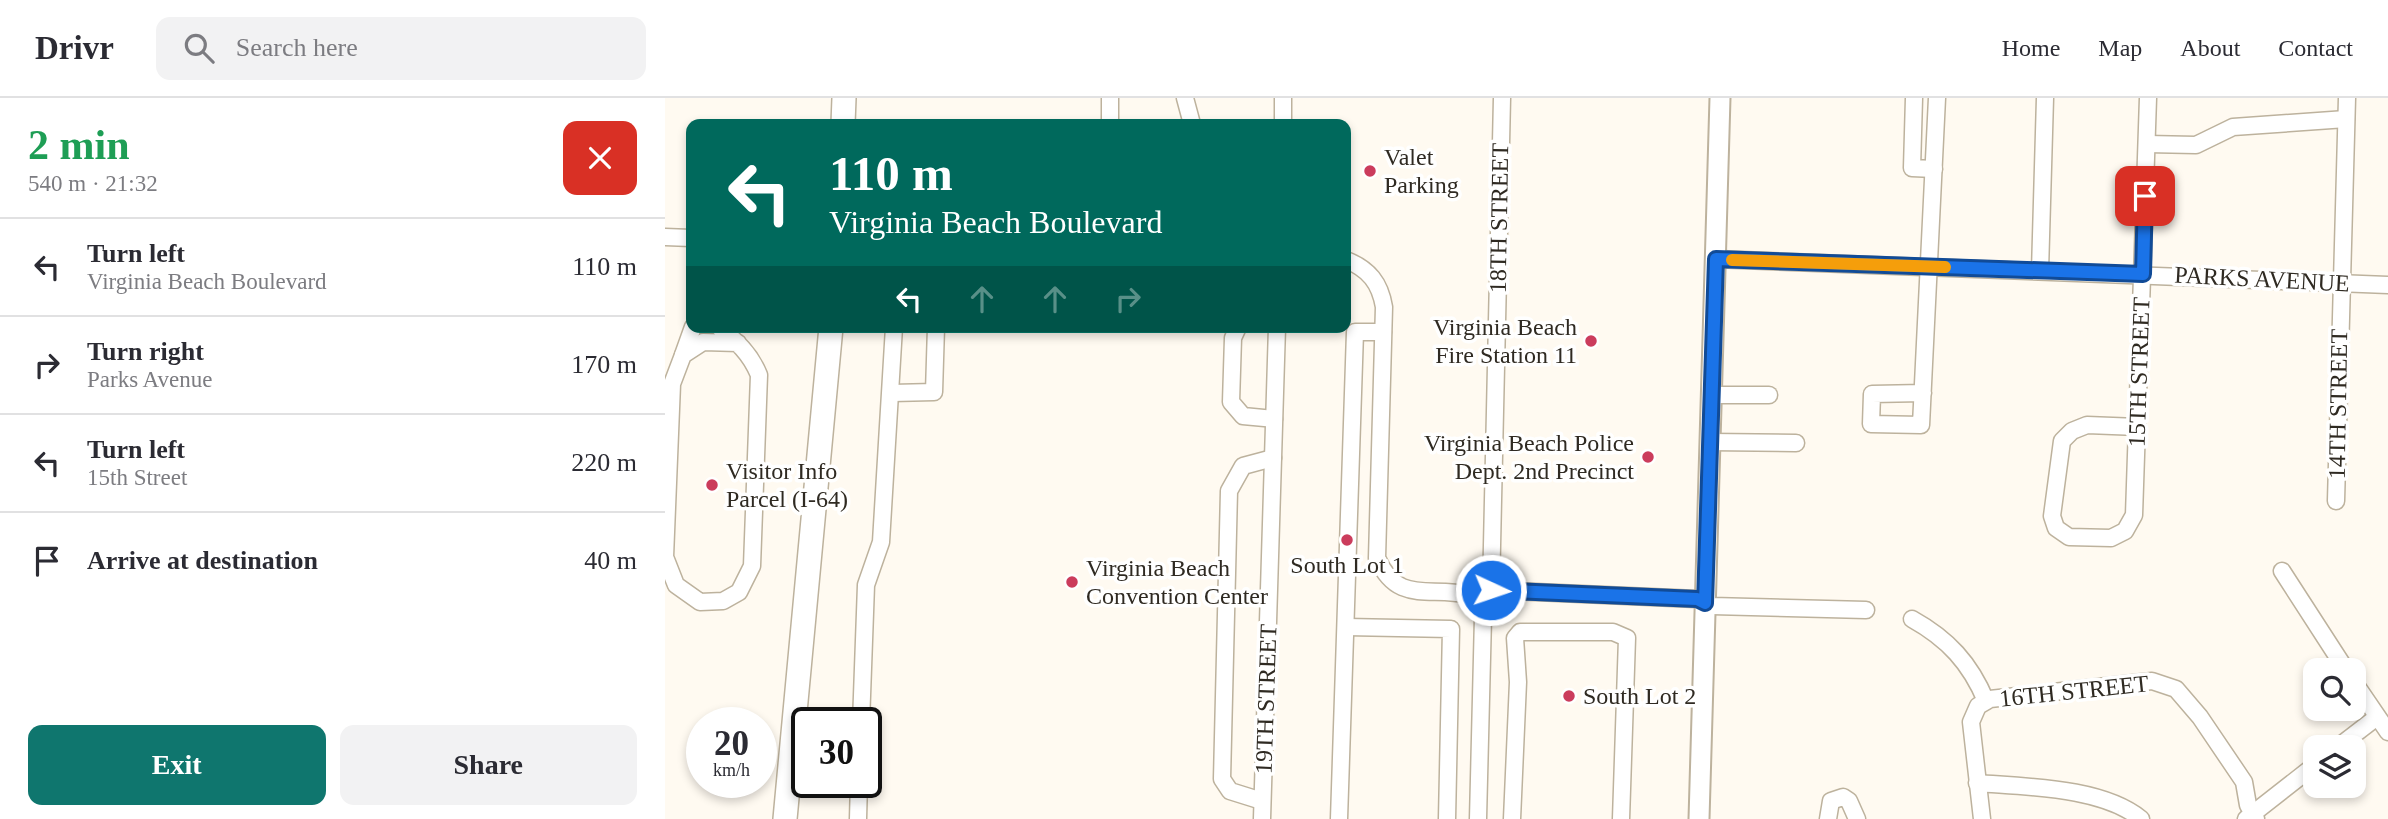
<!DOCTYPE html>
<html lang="en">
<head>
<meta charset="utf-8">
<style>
  body { margin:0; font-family:"Times New Roman",serif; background:#f2f2f3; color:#2b2b33; height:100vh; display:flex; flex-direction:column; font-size:26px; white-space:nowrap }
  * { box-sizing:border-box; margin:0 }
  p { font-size:23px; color:#7c7c81 }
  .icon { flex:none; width:38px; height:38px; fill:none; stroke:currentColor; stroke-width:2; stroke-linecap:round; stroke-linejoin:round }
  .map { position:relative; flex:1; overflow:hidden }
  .drawer { display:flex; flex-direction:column; background:#fff; width:665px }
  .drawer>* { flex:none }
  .top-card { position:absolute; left:21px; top:21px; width:665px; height:214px; border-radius:14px; box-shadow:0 4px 10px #0003; background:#00695c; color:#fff; overflow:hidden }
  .fabs { position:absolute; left:1638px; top:560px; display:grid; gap:14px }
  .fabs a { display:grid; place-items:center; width:63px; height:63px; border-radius:14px; background:#fff; box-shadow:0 4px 10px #0003; font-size:35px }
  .speed { position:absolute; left:21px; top:609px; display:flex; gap:14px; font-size:35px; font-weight:700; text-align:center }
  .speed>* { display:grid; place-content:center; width:91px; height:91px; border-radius:50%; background:#fff; box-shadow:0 4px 10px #0003; line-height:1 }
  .speed small { font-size:18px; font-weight:400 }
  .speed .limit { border:4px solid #111; border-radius:10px; background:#fff; color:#111 }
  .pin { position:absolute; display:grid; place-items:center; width:60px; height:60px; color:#fff; margin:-30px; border-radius:14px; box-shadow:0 4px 10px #0006 }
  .me { position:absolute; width:77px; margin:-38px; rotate:93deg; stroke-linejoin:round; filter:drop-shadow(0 0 5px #0008) }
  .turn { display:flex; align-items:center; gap:24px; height:147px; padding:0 28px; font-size:32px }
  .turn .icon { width:91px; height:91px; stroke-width:2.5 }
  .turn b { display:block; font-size:49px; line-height:60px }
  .lanes { display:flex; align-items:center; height:66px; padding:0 28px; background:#0003; justify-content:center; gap:35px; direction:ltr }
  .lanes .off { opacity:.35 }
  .round { display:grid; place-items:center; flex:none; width:74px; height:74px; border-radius:14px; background:#f2f2f3 }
  .headline { display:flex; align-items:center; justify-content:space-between; height:119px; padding:0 28px }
  h1 { font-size:42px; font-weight:700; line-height:52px; color:#1e9e55 }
  .button { display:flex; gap:14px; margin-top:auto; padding:14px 28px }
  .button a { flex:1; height:80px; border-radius:14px; background:#0f766e; color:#fff; font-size:28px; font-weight:700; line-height:80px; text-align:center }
  .button a+a { background:#f2f2f3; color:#2b2b33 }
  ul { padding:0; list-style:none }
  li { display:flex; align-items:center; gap:21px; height:98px; padding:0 28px; border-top:2px solid #e1e1e2 }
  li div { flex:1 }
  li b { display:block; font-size:26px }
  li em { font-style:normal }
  header { display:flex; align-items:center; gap:42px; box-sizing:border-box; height:98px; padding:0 35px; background:#fff; border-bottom:2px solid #e1e1e2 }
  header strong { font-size:33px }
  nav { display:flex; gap:38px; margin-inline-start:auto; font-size:24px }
  .search { width:490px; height:63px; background:#f2f2f3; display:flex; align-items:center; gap:18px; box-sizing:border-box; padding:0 24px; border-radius:14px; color:#7c7c81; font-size:26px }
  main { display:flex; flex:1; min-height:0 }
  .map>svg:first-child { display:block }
</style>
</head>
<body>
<header>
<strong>Drivr</strong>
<div class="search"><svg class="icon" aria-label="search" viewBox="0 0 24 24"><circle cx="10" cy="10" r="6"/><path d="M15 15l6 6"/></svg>Search here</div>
<nav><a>Home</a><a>Map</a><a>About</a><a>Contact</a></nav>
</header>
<main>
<section class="drawer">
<div class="headline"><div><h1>2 min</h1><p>540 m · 21:32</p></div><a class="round" style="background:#d93025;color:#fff"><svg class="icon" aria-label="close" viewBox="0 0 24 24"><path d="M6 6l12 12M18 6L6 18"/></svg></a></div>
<ul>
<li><svg class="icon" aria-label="left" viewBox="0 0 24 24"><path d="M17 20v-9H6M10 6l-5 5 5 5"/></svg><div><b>Turn left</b><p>Virginia Beach Boulevard</p></div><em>110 m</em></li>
<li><svg class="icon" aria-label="right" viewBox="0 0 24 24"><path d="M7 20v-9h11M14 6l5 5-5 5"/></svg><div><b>Turn right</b><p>Parks Avenue</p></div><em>170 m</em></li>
<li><svg class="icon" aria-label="left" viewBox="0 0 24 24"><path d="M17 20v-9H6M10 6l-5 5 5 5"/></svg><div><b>Turn left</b><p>15th Street</p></div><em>220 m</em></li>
<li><svg class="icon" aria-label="arrive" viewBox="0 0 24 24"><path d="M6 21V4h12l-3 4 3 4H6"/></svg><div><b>Arrive at destination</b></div><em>40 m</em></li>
</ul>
<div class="button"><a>Exit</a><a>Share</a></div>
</section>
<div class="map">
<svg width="1723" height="721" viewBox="0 0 1723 721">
  <rect width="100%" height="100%" fill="#fffaf1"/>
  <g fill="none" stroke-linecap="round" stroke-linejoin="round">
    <g stroke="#bdb29d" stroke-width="19">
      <g id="minor">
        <path d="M520 0 527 26"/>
        <path d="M837 0 826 492 1032 501 1047 508 1201 512"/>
        <path d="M1249 0 1247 70 1269 71"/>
        <path d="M445 26V0"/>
        <path d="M618 26V0"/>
        <path d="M1482 46 1531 47 1568 29 1681 21"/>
        <path d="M0 139 26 140"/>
        <path d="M1051 161 1723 187"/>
        <path d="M681 162C704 171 715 185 719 209L712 460C733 508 765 487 804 497L810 502 818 519 813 721"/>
        <path d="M1375 173 1380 0"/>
        <path d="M54 229C72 244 85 255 94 277L87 468 74 494 58 503 35 504 11 487 0 459 7 286 18 257 38 244 73 245"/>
        <path d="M573 229 568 240 566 304 578 318 609 321"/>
        <path d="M18 257 28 229"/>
        <path d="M227 295 269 294 271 229"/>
        <path d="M1258 295 1207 296 1206 326 1256 327 1272 0"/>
        <path d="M1046 297H1104"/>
        <path d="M1473 329 1422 327 1407 333 1397 343 1387 418 1391 430 1404 439 1446 440 1460 433 1469 417 1483 0"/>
        <path d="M1044 344 1131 345"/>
        <path d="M1671 403 1682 0"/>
        <path d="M1617 473 1681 572"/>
        <path d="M1247 521C1283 541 1305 565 1321 603"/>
        <path d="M681 529 786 531 782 721"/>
        <path d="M1689 584 1723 634"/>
        <path d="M196 625 201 487 216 444 229 229"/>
        <path d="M1673 649 1712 619"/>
        <path d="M1312 685C1361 689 1437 689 1476 721"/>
        <path d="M597 703 565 693 557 681 564 393 578 368 608 360"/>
        <path d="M193 721 194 684"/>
        <path d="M597 721 612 229"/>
        <path d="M674 721 690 234H718"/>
        <path d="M847 721 853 584 850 540 855 534H948L962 540 956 721"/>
        <path d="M1163 721 1166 703 1178 699 1184 703 1192 721"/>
        <path d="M1317 721 1306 624 1313 608 1325 601 1487 583 1511 591 1535 619 1579 684 1583 707 1591 721"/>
        <path d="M1581 721 1650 667"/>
      </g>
    </g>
    <g stroke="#bdb29d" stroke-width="23">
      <path id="major" d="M1034 721 1055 0"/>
    </g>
    <g stroke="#bdb29d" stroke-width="26">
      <g id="highway">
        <path d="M178 26 179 0"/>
        <path d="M120 721 166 229"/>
      </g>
    </g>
    <use href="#minor" stroke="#fff" stroke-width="16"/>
    <use href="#major" stroke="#fff" stroke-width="19"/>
    <use href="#highway" stroke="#fff" stroke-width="23"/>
  </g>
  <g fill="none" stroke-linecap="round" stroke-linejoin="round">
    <g stroke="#114b97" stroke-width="18">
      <path id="route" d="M826 492 1032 501 1040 505 1051 161 1478 176 1480 98"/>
    </g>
    <use href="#route" stroke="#1a73e8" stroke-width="12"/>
    <path stroke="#f59e0b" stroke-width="12" d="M1067 162 1280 169"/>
  </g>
  <g fill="#cb3c5c" stroke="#fff" stroke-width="2.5">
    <circle cx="705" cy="73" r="7"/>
    <circle cx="926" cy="243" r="7"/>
    <circle cx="983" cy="359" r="7"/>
    <circle cx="47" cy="387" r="7"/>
    <circle cx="682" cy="442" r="7"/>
    <circle cx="407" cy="484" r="7"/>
    <circle cx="904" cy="598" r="7"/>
  </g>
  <g text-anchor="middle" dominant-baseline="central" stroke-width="7" stroke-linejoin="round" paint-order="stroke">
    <g font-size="24" fill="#2f2a22" stroke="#fff" text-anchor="start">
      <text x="719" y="59">Valet<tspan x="719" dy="28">Parking</tspan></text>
      <text x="912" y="229" text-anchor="end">Virginia Beach<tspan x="912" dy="28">Fire Station 11</tspan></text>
      <text x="969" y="345" text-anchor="end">Virginia Beach Police<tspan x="969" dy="28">Dept. 2nd Precinct</tspan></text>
      <text x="61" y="373">Visitor Info<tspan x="61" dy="28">Parcel (I-64)</tspan></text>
      <text x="682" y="467" text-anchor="middle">South Lot 1</text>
      <text x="421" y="470">Virginia Beach<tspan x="421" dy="28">Convention Center</tspan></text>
      <text x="918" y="598">South Lot 2</text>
    </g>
    <g font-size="24" fill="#2f2a22" stroke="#fff">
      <text transform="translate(834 120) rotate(-89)">18TH STREET</text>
      <text transform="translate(1597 181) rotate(3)">PARKS AVENUE</text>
      <text transform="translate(1474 274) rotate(-88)">15TH STREET</text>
      <text transform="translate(1673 306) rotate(-89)">14TH STREET</text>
      <text transform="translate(1409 593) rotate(-6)">16TH STREET</text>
      <text transform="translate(601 601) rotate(-88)">19TH STREET</text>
    </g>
  </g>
</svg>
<div class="fabs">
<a><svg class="icon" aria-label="search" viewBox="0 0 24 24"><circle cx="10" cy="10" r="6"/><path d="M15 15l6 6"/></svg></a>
<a><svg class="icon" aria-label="layers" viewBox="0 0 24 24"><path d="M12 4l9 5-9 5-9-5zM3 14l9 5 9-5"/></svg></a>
</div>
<div class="speed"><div>20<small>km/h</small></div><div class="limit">30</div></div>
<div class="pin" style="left:1480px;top:98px;background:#d93025"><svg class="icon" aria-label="arrive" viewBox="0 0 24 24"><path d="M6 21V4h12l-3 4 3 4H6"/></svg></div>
<svg class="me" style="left:826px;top:492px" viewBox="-20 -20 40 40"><circle r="17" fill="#1a73e8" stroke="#fff" stroke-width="3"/><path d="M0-11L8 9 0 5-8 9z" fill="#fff"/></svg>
<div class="top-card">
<div class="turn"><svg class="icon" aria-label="left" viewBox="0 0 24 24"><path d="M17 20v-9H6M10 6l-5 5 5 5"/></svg><div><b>110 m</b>Virginia Beach Boulevard</div></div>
<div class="lanes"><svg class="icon" aria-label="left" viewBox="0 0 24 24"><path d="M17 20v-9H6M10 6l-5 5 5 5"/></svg><svg class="icon off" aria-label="ahead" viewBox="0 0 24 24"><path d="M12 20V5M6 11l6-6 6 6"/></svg><svg class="icon off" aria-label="ahead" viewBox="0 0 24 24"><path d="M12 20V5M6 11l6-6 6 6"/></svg><svg class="icon off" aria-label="right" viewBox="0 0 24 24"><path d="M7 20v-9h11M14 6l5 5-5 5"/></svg></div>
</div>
</div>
</main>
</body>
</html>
